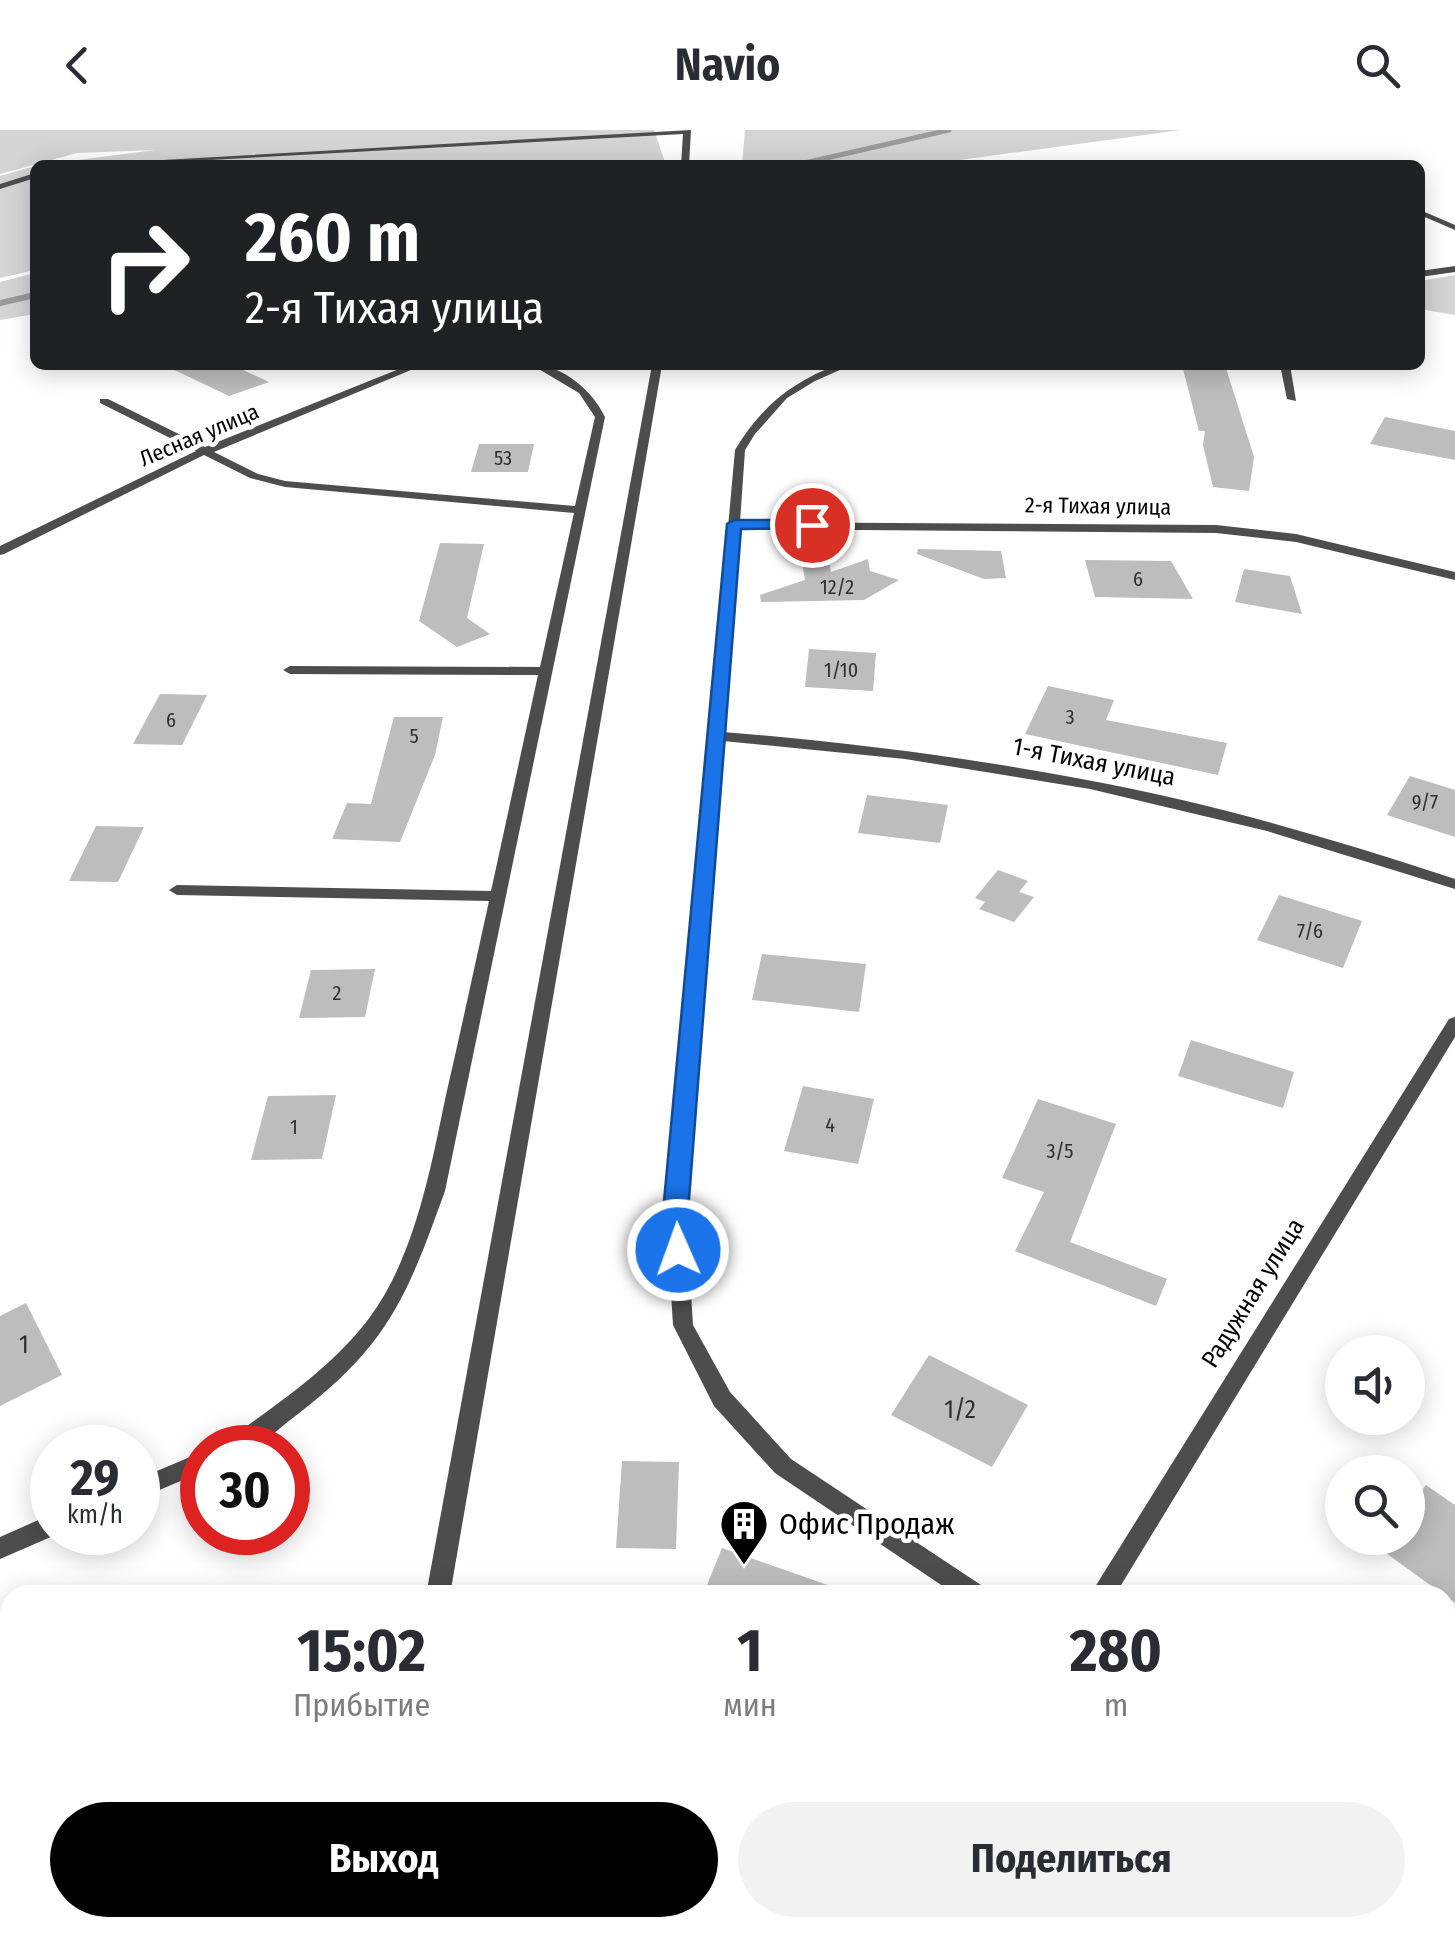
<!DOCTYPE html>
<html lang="ru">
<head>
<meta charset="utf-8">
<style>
  body { margin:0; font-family:"Fira Sans Condensed",sans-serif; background:#f2f2f3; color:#2b2b33; height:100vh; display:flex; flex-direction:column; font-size:38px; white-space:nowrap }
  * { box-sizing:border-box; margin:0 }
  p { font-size:32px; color:#7c7c81 }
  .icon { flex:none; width:55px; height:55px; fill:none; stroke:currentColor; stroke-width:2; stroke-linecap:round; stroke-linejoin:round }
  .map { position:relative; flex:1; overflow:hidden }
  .drawer { position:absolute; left:0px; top:1455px; width:1455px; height:352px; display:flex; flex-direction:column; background:#fff; border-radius:30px 30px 0 0; box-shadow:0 5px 25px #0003 }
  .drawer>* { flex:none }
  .top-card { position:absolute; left:30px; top:30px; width:1395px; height:210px; border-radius:15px; box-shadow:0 5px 25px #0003; background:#202124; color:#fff; overflow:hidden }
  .controls { position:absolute; left:1325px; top:1205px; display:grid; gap:20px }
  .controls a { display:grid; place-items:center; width:100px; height:100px; border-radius:50%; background:#fff; box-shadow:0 5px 25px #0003; font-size:50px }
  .speed { position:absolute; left:30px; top:1295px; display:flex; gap:20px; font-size:50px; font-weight:700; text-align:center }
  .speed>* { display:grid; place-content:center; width:130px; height:130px; border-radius:50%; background:#fff; box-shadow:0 5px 25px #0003; line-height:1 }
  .speed small { font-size:25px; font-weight:400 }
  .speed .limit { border:15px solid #d22; background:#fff; color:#111 }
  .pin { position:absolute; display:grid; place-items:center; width:85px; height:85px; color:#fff; margin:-42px; border:5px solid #fff; border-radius:50%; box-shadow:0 2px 10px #0007 }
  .me { position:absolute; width:110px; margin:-55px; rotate:358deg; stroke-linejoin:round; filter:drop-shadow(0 0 8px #0008) }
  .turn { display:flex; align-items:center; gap:35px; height:210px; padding:0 50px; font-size:45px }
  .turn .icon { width:130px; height:130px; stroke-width:2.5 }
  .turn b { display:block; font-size:70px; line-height:85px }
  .eta { display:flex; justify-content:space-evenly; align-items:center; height:170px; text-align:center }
  .eta b { font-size:60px; font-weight:700; line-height:70px }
  .cta { display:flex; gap:20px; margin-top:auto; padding:20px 50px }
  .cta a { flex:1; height:115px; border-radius:60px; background:#000; color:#fff; font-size:40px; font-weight:700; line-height:115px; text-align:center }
  .cta a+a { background:#f2f2f3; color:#2b2b33 }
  header { display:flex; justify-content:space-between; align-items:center; height:130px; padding:0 50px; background:#fff; font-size:45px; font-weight:700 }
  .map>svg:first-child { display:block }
</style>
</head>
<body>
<header><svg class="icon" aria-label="back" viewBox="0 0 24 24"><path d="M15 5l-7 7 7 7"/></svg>Navio<svg class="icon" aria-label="search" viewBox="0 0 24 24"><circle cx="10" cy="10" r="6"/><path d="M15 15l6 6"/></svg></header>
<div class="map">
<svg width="1455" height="1806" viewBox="0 0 1455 1806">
  <rect width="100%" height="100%" fill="#fff"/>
  <g fill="#d4d4d4">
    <path d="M0 0H654L666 35H39L155 20 77 23 0 44Z"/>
    <path d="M745 0H1181L923 35H742Z"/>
    <path d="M35 36V140L0 148V46Z"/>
    <path d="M35 143V184L0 190V152Z"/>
    <path d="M1455 145V185L1420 179V151Z"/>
  </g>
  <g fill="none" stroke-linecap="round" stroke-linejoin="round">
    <path stroke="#9b9b9b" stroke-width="5" d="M796 35 949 0"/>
    <path stroke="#9b9b9b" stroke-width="6" d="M0 173 35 165"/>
  </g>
  <g fill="#bdbdbd">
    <path d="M164 235H232L269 252 229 266Z"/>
    <path d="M1182 235H1225L1254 327 1249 361 1213 357 1203 315 1205 301H1199Z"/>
    <path d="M1385 287 1455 301V330L1370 314Z"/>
    <path d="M479 314H534L528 342H471Z"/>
    <path d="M797 403H823L831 442 868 429 870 441 899 450 864 470 761 472 760 465 805 450Z"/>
    <path d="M440 413 484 414 467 488 490 504 457 517 419 491Z"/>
    <path d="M918 419 1001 421 1006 448 984 449 917 424Z"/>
    <path d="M1085 430 1171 431 1193 469 1095 467Z"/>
    <path d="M1244 439 1290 446 1302 484 1235 472Z"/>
    <path d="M809 519 876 523 873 561 805 557Z"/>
    <path d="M1048 556 1114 570 1106 590 1227 613 1218 645 1025 604Z"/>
    <path d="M160 564 207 565 182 615 133 614Z"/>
    <path d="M394 587H443L435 625 400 712 332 709 347 673 371 674Z"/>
    <path d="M1410 646 1455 660V707L1387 685Z"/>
    <path d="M867 665 948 675 940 713 858 703Z"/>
    <path d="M96 696 144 697 118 752 69 751Z"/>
    <path d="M998 740 1028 751 1019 762 1034 767 1014 792 979 779 985 772 975 768Z"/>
    <path d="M1279 765 1362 791 1343 838 1257 810Z"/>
    <path d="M762 824 866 834 859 882 752 870Z"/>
    <path d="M375 839 365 887 299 888 311 840Z"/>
    <path d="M1191 910 1294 942 1283 978 1178 946Z"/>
    <path d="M803 956 874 969 858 1034 784 1021Z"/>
    <path d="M336 965 322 1029 251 1030 268 966Z"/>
    <path d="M1038 969 1116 994 1070 1112 1167 1149 1156 1176 1015 1121 1044 1062 1002 1048Z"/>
    <path d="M26 1173 62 1245 0 1276V1186Z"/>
    <path d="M929 1225 1028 1275 992 1337 891 1285Z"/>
    <path d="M622 1331 679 1332 676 1419 616 1418Z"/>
    <path d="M1426 1355 1455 1375V1473L1365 1408H1408V1378Z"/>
    <path d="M722 1418 842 1460V1465H703Z"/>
  </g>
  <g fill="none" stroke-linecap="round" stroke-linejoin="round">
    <g fill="#4d4d4d" fill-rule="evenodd">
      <path d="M691 0 689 35H681L683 4 118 35H73Z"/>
      <path d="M35 43V48L0 59V54Z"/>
      <path d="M1420 80 1455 95V100L1420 85Z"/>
      <path d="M1455 136V142L1420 147V141Z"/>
      <path d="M409 235H423L214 322 258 344 285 351 575 376 595 287 579 263 532 235C563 235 592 260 605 287L445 1061C407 1166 389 1214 298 1284 284 1294 269 1309 254 1316 246 1320 232 1318 223 1318L226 1311C277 1274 332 1238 370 1187 415 1126 431 1037 446 965 461 900 475 835 489 771L177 765 169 760 177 755 491 761 538 545 290 544 283 540 290 536 540 537 574 383 285 357 250 348 204 325 4 424 0 425V416L196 321 100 273V269H108L205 317Z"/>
      <path d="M652 235H662L450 1465H426Z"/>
      <path d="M837 235H851L815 251 787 268 755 304 745 320 740 392 1216 395 1296 404 1455 442V450L1296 412 1216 403 739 399 723 602C845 612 966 627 1087 650 1212 673 1334 709 1455 749V759L1267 701 1090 659 905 629 723 611 686 1082 693 1195 730 1262 791 1329 984 1457 988 1465H956L775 1343 714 1276 673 1195 666 1082 735 320C760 278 791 252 837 235Z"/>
      <path d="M1280 235H1290L1296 271 1287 269Z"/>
      <path d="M1455 887V907L1115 1465H1090L1449 889Z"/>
      <path d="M202 1322V1342L138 1369V1349Z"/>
      <path d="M52 1384V1402L60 1403 0 1429V1407Z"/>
      <rect x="1445" y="1620" width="10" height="26"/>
      <path d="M166 1798H209L206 1806H162Z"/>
      <path d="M368 1798H396L394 1806H366Z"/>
      <path d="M530 1798H590L594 1806H533Z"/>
      <path d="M880 1798H910L907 1806H876Z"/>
    </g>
  </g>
  <path fill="#1a73e8" stroke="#114b97" stroke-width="2.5" d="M812 390 817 392V398L741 399 688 1082 691 1120 678 1130 665 1120 663 1082 727 394 734 390Z"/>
  <defs>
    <g id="building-pin" transform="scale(2.5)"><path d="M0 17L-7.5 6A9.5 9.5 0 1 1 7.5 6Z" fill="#000" stroke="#fff"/><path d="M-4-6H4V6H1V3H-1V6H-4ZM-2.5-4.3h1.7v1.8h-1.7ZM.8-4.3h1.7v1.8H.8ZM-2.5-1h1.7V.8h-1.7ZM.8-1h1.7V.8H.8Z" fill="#fff"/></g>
  </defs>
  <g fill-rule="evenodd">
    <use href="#building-pin" x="744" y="1394"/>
  </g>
  <g text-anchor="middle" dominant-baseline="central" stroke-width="9" stroke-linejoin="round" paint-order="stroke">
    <g font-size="20" fill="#2f2f2f">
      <text x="503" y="328">53</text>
      <text x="1138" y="449">6</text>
      <text x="837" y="457">12/2</text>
      <text x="841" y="540">1/10</text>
      <text x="1070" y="587">3</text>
      <text x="171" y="590">6</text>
      <text x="414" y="606">5</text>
      <text x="1425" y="672">9/7</text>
      <text x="1310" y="801">7/6</text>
      <text x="337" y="863">2</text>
      <text x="830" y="995">4</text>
      <text x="294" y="997">1</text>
      <text x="1060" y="1021">3/5</text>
    </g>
    <g font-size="22" fill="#000" stroke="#fff">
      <text transform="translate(199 305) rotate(-23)">Лесная улица</text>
      <text transform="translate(1098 376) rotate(1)">2-я Тихая улица</text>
    </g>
    <g font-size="25" fill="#000" stroke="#fff">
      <text transform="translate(1094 632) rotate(11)">1-я Тихая улица</text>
      <text transform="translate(1253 1163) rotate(-58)">Радужная улица</text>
    </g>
    <g font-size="25" fill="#2f2f2f">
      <text x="24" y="1215">1</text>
      <text x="960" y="1280">1/2</text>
    </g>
    <g font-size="30" fill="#000" stroke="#fff" text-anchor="start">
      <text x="779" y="1394">Офис Продаж</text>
    </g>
  </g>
</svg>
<div class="controls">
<a><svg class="icon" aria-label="sound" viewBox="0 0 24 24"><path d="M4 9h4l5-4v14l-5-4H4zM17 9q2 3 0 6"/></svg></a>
<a><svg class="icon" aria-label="search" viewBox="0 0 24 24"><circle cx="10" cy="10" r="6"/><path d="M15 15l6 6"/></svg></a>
</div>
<div class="speed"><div>29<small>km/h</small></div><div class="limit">30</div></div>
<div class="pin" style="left:812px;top:395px;background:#d93025"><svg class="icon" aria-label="arrive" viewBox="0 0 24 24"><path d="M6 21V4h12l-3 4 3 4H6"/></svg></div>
<svg class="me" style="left:678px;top:1120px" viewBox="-20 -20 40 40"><circle r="17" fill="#1a73e8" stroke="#fff" stroke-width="3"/><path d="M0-11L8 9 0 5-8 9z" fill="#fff"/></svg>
<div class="top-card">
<div class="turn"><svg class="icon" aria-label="right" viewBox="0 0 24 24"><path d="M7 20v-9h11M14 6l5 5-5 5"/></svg><div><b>260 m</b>2-я Тихая улица</div></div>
</div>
<section class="drawer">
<div class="eta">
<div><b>15:02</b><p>Прибытие</p></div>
<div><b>1</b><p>мин</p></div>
<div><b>280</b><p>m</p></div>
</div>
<div class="cta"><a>Выход</a><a>Поделиться</a></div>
</section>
</div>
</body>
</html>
